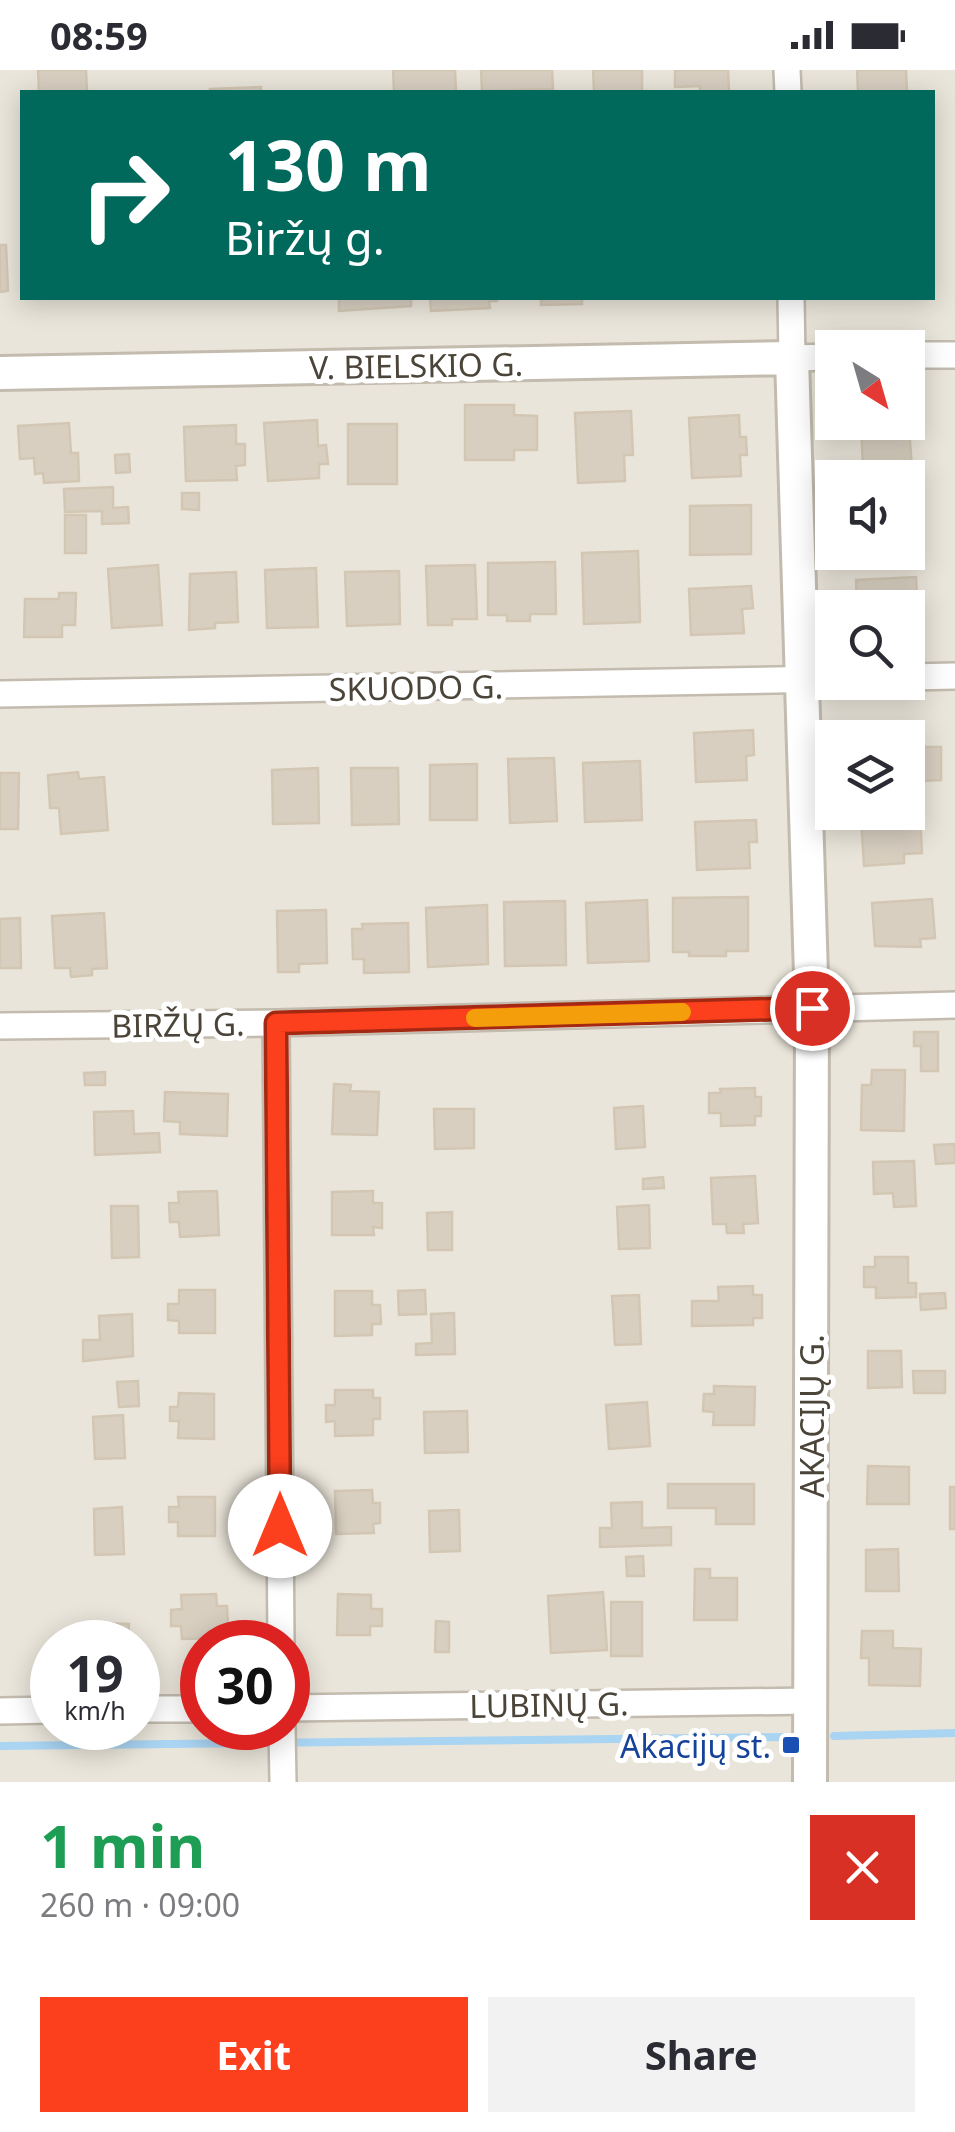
<!DOCTYPE html>
<html lang="en">
<head>
<meta charset="utf-8">
<style>
  body { margin:0; font-family:"Noto Sans",sans-serif; background:#f2f2f3; color:#2b2b33; height:100vh; display:flex; flex-direction:column; font-size:38px; white-space:nowrap }
  * { box-sizing:border-box; margin:0 }
  p { font-size:32px; color:#7c7c81 }
  .icon { flex:none; width:55px; height:55px; fill:none; stroke:currentColor; stroke-width:2; stroke-linecap:round; stroke-linejoin:round }
  .map { position:relative; height:1712px; overflow:hidden }
  .details { display:flex; flex-direction:column; background:#fff; flex:1 }
  .details>* { flex:none }
  .guide { position:absolute; left:20px; top:20px; width:915px; height:210px; border-radius:0px; box-shadow:0 5px 25px #0003; background:#00695c; color:#fff; overflow:hidden }
  .needle { width:65px; rotate:143deg }
  .buttons { position:absolute; left:815px; top:260px; display:grid; gap:20px }
  .buttons a { display:grid; place-items:center; width:110px; height:110px; border-radius:0px; background:#fff; box-shadow:0 5px 25px #0003; font-size:50px }
  .speed { position:absolute; left:30px; top:1550px; display:flex; gap:20px; font-size:50px; font-weight:700; text-align:center }
  .speed>* { display:grid; place-content:center; width:130px; height:130px; border-radius:50%; background:#fff; box-shadow:0 5px 25px #0003; line-height:1 }
  .speed small { font-size:25px; font-weight:400 }
  .speed .limit { border:15px solid #d22; background:#fff; color:#111 }
  .pin { position:absolute; display:grid; place-items:center; width:85px; height:85px; color:#fff; margin:-42px; border:5px solid #fff; border-radius:50%; box-shadow:0 2px 10px #0007 }
  .me { position:absolute; width:110px; margin:-55px; rotate:0deg; stroke-linejoin:round; filter:drop-shadow(0 0 8px #0008) }
  .turn { display:flex; align-items:center; gap:35px; height:210px; padding:0 40px; font-size:45px }
  .turn .icon { width:130px; height:130px; stroke-width:2.5 }
  .turn b { display:block; font-size:70px; line-height:85px }
  .round { display:grid; place-items:center; flex:none; width:105px; height:105px; border-radius:0px; background:#f2f2f3 }
  .overview { display:flex; align-items:center; justify-content:space-between; height:170px; padding:0 40px }
  h1 { font-size:60px; font-weight:700; line-height:75px; color:#1e9e55 }
  .primary-button { display:flex; gap:20px; margin-top:auto; padding:20px 40px }
  .primary-button a { flex:1; height:115px; border-radius:0px; background:#fc3f1d; color:#fff; font-size:40px; font-weight:700; line-height:115px; text-align:center }
  .primary-button a+a { background:#f2f2f3; color:#2b2b33 }
  .status { display:flex; justify-content:space-between; align-items:center; height:70px; padding:0 50px; background:#fff; direction:ltr }
  .status svg { height:28px; fill:currentColor }
  .map>svg:first-child { display:block }
</style>
</head>
<body>
<div class="status"><b>08:59</b><svg viewBox="0 0 49 12"><path d="M0 12V9h3v3zM5 12V6h3v6zM10 12V3h3v9zM15 12V0h3v12zM26 1h20v11H26zM47 4h2v5h-2z"/></svg></div>
<div class="map">
<svg width="955" height="1712" viewBox="0 0 955 1712">
  <rect width="100%" height="100%" fill="#f6f3ec"/>
  <path fill="#eae5da" fill-rule="evenodd" d="M0 0H955V1712H0ZM22 22H932V228H22ZM832 278H908V352H832ZM832 408H908V482H832ZM832 538H908V612H832ZM832 668H908V742H832ZM52 1572H138V1658H52ZM202 1572H288V1658H202Z"/>
  <g fill="none" stroke-linecap="round" stroke-linejoin="round">
    <g stroke="#a9d4f2" stroke-width="8">
      <path d="M834 1666 955 1663"/>
      <path d="M0 1676 791 1667"/>
    </g>
  </g>
  <g fill="#d8cfc1" stroke="#d3c7b4" stroke-width="2.5">
    <path d="M38 0H86L87 22H39Z"/>
    <path d="M393 0H455L456 22H394Z"/>
    <path d="M481 0H552L553 19 482 21Z"/>
    <path d="M593 0H642V22H594Z"/>
    <path d="M675 0H728L729 22H700V16L675 17Z"/>
    <path d="M857 0H906L907 22H858Z"/>
    <path d="M261 17V22H210V19Z"/>
    <path d="M0 175H6L8 221 0 222Z"/>
    <path d="M339 228H411V236L339 241Z"/>
    <path d="M430 228H497V231H489L490 238 431 241Z"/>
    <path d="M541 228H582V234L541 235Z"/>
    <path d="M465 335H514V345L537 346V380H514V390H465Z"/>
    <path d="M631 341 633 385H624L625 411 578 413 575 343Z"/>
    <path d="M739 345 740 367H746L747 385H740L741 406 692 408 689 348Z"/>
    <path d="M908 345 912 398 863 400 861 352H908Z"/>
    <path d="M317 350 318 376 326 375 328 394H319V408L268 411 264 353Z"/>
    <path d="M69 353 71 383H78L79 411 44 413 43 403 35 404 34 388 20 389 18 356Z"/>
    <rect x="348" y="354" width="49" height="60"/>
    <path d="M236 355V374H245V395L236 396 237 410 186 411 184 357Z"/>
    <path d="M129 384 130 402 116 403 115 385Z"/>
    <path d="M113 417V438L128 437 129 453 102 454V441L65 442 64 419Z"/>
    <path d="M182 423H199V440L182 439Z"/>
    <path d="M751 435V484L690 485V436Z"/>
    <rect x="65" y="445" width="21" height="38"/>
    <path d="M913 455 914 482 860 485V482H908V456Z"/>
    <path d="M638 481 640 552 584 554 582 483Z"/>
    <path d="M555 492 556 544H530V551H507V545H488V493Z"/>
    <path d="M158 495 162 555 112 558 108 499Z"/>
    <path d="M475 495 477 549H452V555H428L426 496Z"/>
    <path d="M316 498 318 557 267 558 265 500Z"/>
    <path d="M399 501 400 554 347 556 345 502Z"/>
    <path d="M236 502 238 552 215 553V558L189 560 190 504Z"/>
    <path d="M916 507 919 563 908 564V538H857L856 510Z"/>
    <path d="M751 516 753 538 742 539 744 563 691 565 689 519Z"/>
    <path d="M59 523H76L75 555H62V567H24L25 529H59Z"/>
    <path d="M753 660 754 685 746 686 747 710 696 712 694 663Z"/>
    <path d="M920 664V677H941V710L921 711V716L908 717V668H861V665Z"/>
    <path d="M554 688 557 751 510 753 508 689Z"/>
    <path d="M640 691 642 750 585 752 583 693Z"/>
    <path d="M477 694V750H430V695Z"/>
    <path d="M318 698 319 753 273 754 272 700Z"/>
    <path d="M351 698H398L399 754 352 755Z"/>
    <path d="M78 702 79 709 104 707 108 760 61 764 59 738H50L48 705Z"/>
    <path d="M0 703H19L18 759H0Z"/>
    <path d="M920 744 922 783 904 784V793L864 796 861 747Z"/>
    <path d="M756 750 757 772H749L750 798 697 800 695 752Z"/>
    <path d="M748 827V881H726V886H689V882H673V828Z"/>
    <path d="M932 829 935 868 920 869 921 877 875 876 872 833Z"/>
    <path d="M647 830 649 891 588 893 586 833Z"/>
    <path d="M565 831 566 895 505 896 504 832Z"/>
    <path d="M487 835 488 894 428 897 426 838Z"/>
    <path d="M326 840 327 893 299 894V902H278L277 841Z"/>
    <path d="M104 843 107 898 92 899V905L71 907 70 898H55L52 846Z"/>
    <path d="M20 848 21 898H0V849Z"/>
    <path d="M408 853 409 902 364 903V889H353L352 859H363L362 854Z"/>
    <path d="M914 962H938V1001H921V976H914Z"/>
    <path d="M872 1000H905L904 1061 861 1060 862 1015H871Z"/>
    <path d="M105 1002V1015H85L84 1003Z"/>
    <path d="M334 1014 351 1015 350 1021 379 1022 377 1065 332 1064Z"/>
    <path d="M755 1018V1027H761V1046H755V1055L721 1056V1043H709V1023H721L720 1019Z"/>
    <path d="M165 1022 228 1024 227 1066 180 1064V1052L164 1051Z"/>
    <path d="M643 1036 645 1077 616 1079 614 1038Z"/>
    <path d="M434 1039H474V1078L435 1079Z"/>
    <path d="M133 1041 134 1064 159 1063 160 1082 95 1085 94 1042Z"/>
    <path d="M955 1074V1093L936 1094 934 1075Z"/>
    <path d="M914 1091 916 1136 894 1137 893 1123 874 1124 873 1092Z"/>
    <path d="M755 1106 758 1153 743 1154 744 1163H727L726 1154H713L711 1108Z"/>
    <path d="M663 1107 664 1118 643 1119V1109Z"/>
    <path d="M217 1121 219 1165 180 1167 179 1152H170L169 1133H179L178 1122Z"/>
    <path d="M373 1121V1133H382V1158L373 1157 374 1165H332V1122Z"/>
    <path d="M649 1135 650 1178 619 1179 617 1137Z"/>
    <path d="M111 1136H138L139 1187 112 1188Z"/>
    <path d="M452 1142V1180H428L427 1143Z"/>
    <path d="M875 1187H908V1213H916V1227L876 1228V1217H864V1197H875Z"/>
    <path d="M753 1216V1225H762V1248H753V1255L692 1256V1231H719L718 1217Z"/>
    <path d="M179 1220H215V1263H179V1251L168 1250V1234H179Z"/>
    <path d="M425 1220 426 1244 399 1245 398 1221Z"/>
    <path d="M335 1221H372V1235H380L381 1254H372V1265L335 1266Z"/>
    <path d="M945 1223 946 1238 921 1240 920 1224Z"/>
    <path d="M639 1225 641 1274 615 1275 612 1226Z"/>
    <path d="M454 1243 455 1284 416 1285V1274L432 1273 431 1244Z"/>
    <path d="M132 1244 133 1286 83 1291V1270H100L99 1246Z"/>
    <path d="M868 1281H901L902 1317 868 1318Z"/>
    <path d="M913 1301H945V1323H914Z"/>
    <path d="M138 1311 139 1336 119 1337 117 1312Z"/>
    <path d="M714 1316 755 1317 754 1355H713L714 1342 703 1341 704 1324H714Z"/>
    <path d="M335 1320H373V1328H380V1349H373V1365L335 1366V1351L326 1352V1335H335Z"/>
    <path d="M179 1323 214 1324V1369L178 1368 179 1351H170V1337H178Z"/>
    <path d="M647 1332 650 1376 609 1379 606 1335Z"/>
    <path d="M467 1341 468 1382 425 1383 424 1342Z"/>
    <path d="M123 1345 125 1388 95 1389 93 1347Z"/>
    <path d="M868 1396 909 1397V1434H867Z"/>
    <path d="M668 1414H754V1454H716V1438H668Z"/>
    <rect x="950" y="1417" width="5" height="42"/>
    <path d="M372 1420 373 1433H380V1453L373 1454 374 1463 336 1464 335 1421Z"/>
    <path d="M178 1427H215V1466H178V1452H169V1437H179Z"/>
    <path d="M642 1432V1458L671 1457V1475L600 1477V1458H612L611 1433Z"/>
    <path d="M122 1437 124 1484 95 1485 94 1439Z"/>
    <path d="M459 1440 460 1481 430 1482 429 1441Z"/>
    <path d="M898 1479 899 1521H866V1480Z"/>
    <path d="M643 1486 644 1506H627L626 1487Z"/>
    <path d="M695 1499H710V1508H737V1550H694Z"/>
    <path d="M603 1522 607 1580 551 1583 548 1526Z"/>
    <path d="M216 1524 217 1536H227L228 1557H217V1568L182 1569 181 1556H171V1540L182 1539 181 1525Z"/>
    <path d="M338 1524 371 1525V1539H382V1556H370V1565H337Z"/>
    <rect x="611" y="1532" width="31" height="54"/>
    <path d="M436 1551 449 1552V1582H435Z"/>
    <path d="M98 1553 129 1554 128 1572H98Z"/>
    <path d="M862 1561H893V1578L921 1579 920 1616 869 1615V1588H861Z"/>
  </g>
  <g fill="none" stroke-linecap="round" stroke-linejoin="round">
    <g stroke="#c2bbae" stroke-width="30">
      <g id="minor">
        <path d="M787 0 788 22"/>
        <path d="M791 228 792 288 832 287"/>
        <path d="M908 285H955"/>
        <path d="M908 607 955 606"/>
        <path d="M0 624 832 609"/>
        <path d="M276 953 281 1572"/>
        <path d="M0 956 276 953 955 935"/>
        <path d="M288 1638 810 1631"/>
        <path d="M138 1639H202"/>
        <path d="M0 1641 52 1640"/>
        <path d="M282 1658 283 1712"/>
      </g>
    </g>
    <g stroke="#c2bbae" stroke-width="38">
      <path id="tertiary" d="M0 303 792 288 812 938 810 1712"/>
    </g>
    <use href="#minor" stroke="#fff" stroke-width="25"/>
    <use href="#tertiary" stroke="#fff" stroke-width="32"/>
  </g>
  <g fill="none" stroke-linecap="round" stroke-linejoin="round">
    <g stroke="#a42913" stroke-width="25">
      <path id="route" d="M280 1456 276 953 812 938"/>
    </g>
    <use href="#route" stroke="#fc3f1d" stroke-width="18"/>
    <path stroke="#f59e0b" stroke-width="18" d="M475 948 682 942"/>
  </g>
  <rect fill="#1a4fb4" stroke="#fff" stroke-width="4" x="781" y="1665" width="20" height="20" rx="5"/>
  <g text-anchor="middle" dominant-baseline="central" stroke-width="10" stroke-linejoin="round" paint-order="stroke">
    <g font-size="32" fill="#4b4439" stroke="#fff">
      <text transform="translate(416 295) rotate(-1)">V. BIELSKIO G.</text>
      <text transform="translate(416 617) rotate(-1)">SKUODO G.</text>
      <text transform="translate(178 954) rotate(-1)">BIRŽŲ G.</text>
      <text transform="translate(811 1346) rotate(-90)">AKACIJŲ G.</text>
      <text transform="translate(549 1634) rotate(-1)">LUBINŲ G.</text>
    </g>
    <g font-size="32" fill="#164399" stroke="#fff" text-anchor="end">
      <text x="771" y="1675">Akacijų st.</text>
    </g>
  </g>
</svg>
<div class="buttons">
<a><svg class="needle" viewBox="-14 -14 28 28"><path d="M0-13l5 13h-10z" fill="#e53935"/><path d="M0 13l5-13h-10z" fill="#7c7c81"/></svg></a>
<a><svg class="icon" aria-label="sound" viewBox="0 0 24 24"><path d="M4 9h4l5-4v14l-5-4H4zM17 9q2 3 0 6"/></svg></a>
<a><svg class="icon" aria-label="search" viewBox="0 0 24 24"><circle cx="10" cy="10" r="6"/><path d="M15 15l6 6"/></svg></a>
<a><svg class="icon" aria-label="layers" viewBox="0 0 24 24"><path d="M12 4l9 5-9 5-9-5zM3 14l9 5 9-5"/></svg></a>
</div>
<div class="speed"><div>19<small>km/h</small></div><div class="limit">30</div></div>
<div class="pin" style="left:812px;top:938px;background:#d93025"><svg class="icon" aria-label="arrive" viewBox="0 0 24 24"><path d="M6 21V4h12l-3 4 3 4H6"/></svg></div>
<svg class="me" style="left:280px;top:1456px" viewBox="-20 -20 40 40"><circle r="19" fill="#fff"/><path d="M0-13L10 11 0 6-10 11z" fill="#fc3f1d"/></svg>
<div class="guide">
<div class="turn"><svg class="icon" aria-label="right" viewBox="0 0 24 24"><path d="M7 20v-9h11M14 6l5 5-5 5"/></svg><div><b>130 m</b>Biržų g.</div></div>
</div>
</div>
<section class="details">
<div class="overview"><div><h1>1 min</h1><p>260 m · 09:00</p></div><a class="round" style="background:#d93025;color:#fff"><svg class="icon" aria-label="close" viewBox="0 0 24 24"><path d="M6 6l12 12M18 6L6 18"/></svg></a></div>
<div class="primary-button"><a>Exit</a><a>Share</a></div>
</section>
</body>
</html>
